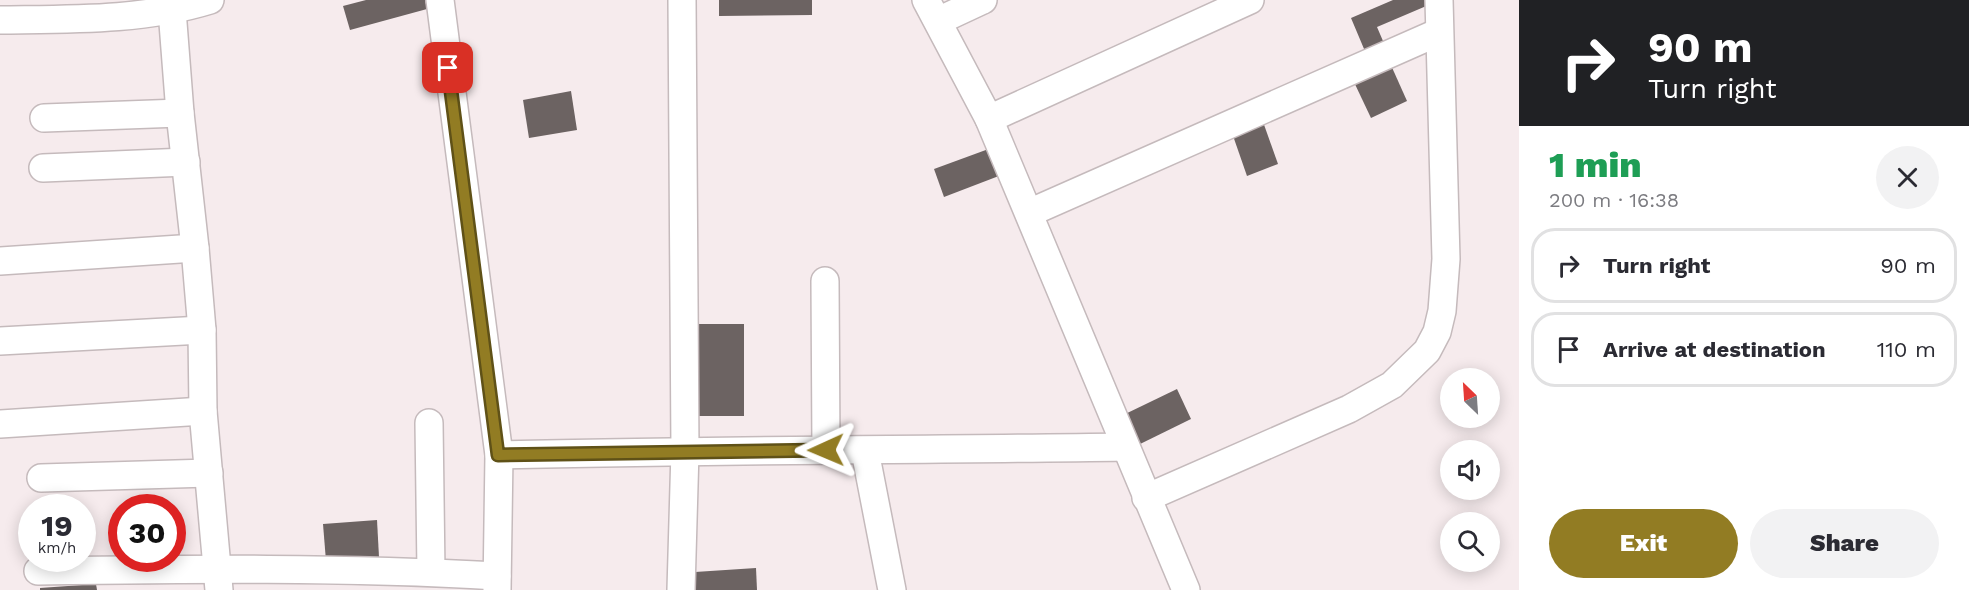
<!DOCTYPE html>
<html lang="en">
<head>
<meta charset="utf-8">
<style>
  body { margin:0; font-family:"Work Sans",sans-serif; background:#f2f2f3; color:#2b2b33; height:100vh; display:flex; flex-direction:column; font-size:22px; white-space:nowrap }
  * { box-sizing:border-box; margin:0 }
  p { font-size:20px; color:#7c7c81 }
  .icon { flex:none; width:33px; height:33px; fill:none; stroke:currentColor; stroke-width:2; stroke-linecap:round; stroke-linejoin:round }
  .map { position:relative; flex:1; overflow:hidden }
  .side { display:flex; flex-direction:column; background:#fff; width:450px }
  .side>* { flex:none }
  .guide { background:#202124; color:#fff; overflow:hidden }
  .needle { width:39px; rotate:335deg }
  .fabs { position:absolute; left:1440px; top:368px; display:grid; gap:12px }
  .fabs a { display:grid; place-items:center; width:60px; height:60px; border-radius:50%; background:#fff; box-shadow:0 3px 15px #0003; font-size:30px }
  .speed { position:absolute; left:18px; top:494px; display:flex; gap:12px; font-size:30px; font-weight:700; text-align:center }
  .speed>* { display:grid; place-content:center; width:78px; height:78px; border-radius:50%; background:#fff; box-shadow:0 3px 15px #0003; line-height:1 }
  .speed small { font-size:15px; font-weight:400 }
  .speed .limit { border:9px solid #d22; background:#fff; color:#111 }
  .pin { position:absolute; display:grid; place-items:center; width:51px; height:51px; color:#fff; margin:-26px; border-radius:12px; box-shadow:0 3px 9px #0006 }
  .me { position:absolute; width:66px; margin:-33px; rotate:269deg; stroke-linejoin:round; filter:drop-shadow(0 0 4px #0008) }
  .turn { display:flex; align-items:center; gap:21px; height:126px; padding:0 30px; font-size:27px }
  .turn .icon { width:78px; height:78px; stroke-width:2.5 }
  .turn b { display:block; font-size:42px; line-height:51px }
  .round { display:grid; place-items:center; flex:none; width:63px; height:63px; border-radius:32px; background:#f2f2f3 }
  .head { display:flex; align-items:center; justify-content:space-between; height:102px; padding:0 30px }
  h1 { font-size:36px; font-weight:800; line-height:45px; color:#1e9e55 }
  .primary-button { display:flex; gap:12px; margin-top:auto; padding:12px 30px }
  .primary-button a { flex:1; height:69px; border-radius:36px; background:#927c23; color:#fff; font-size:24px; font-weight:800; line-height:69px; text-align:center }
  .primary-button a+a { background:#f2f2f3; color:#2b2b33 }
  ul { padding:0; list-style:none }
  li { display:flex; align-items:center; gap:18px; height:75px; margin:0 12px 9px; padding:0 18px; border:3px solid #e1e1e2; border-radius:24px }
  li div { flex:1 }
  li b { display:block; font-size:22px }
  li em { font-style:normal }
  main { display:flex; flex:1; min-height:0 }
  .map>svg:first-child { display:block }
</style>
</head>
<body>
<main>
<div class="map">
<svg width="1519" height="590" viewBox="0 0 1519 590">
  <rect width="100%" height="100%" fill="#f6ebed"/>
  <g fill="#6c6362">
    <path d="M366 0H425L427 9 350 30 343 6Z"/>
    <path d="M719 0H812V15L719 16Z"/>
    <path d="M1393 0H1430L1431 4 1377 27 1386 48 1367 56 1351 18Z"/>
    <path d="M1390 63 1407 101 1371 118 1353 80Z"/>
    <path d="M571 91 577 130 529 138 523 100Z"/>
    <path d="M1262 119 1278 164 1247 176 1231 130Z"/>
    <path d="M994 147 1004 174 944 197 934 169Z"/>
    <rect x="697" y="324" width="47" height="92"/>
    <path d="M1177 389 1191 419 1134 447 1119 417Z"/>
    <path d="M377 520 379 557 326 561 323 524Z"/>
    <path d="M756 568 757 590H696L695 572Z"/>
    <path d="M96 584 97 590H40V588Z"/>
  </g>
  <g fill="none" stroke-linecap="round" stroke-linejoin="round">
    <g stroke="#c5babc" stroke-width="30">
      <g id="minor">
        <path d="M440 0 499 455 497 590"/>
        <path d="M926 0 989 119 1186 590"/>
        <path d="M172 10 180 113 195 248 202 330 203 411 219 590"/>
        <path d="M0 20C70 19 142 21 210 0"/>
        <path d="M938 21 983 0"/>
        <path d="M44 118 180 113"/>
        <path d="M989 119 1250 0"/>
        <path d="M43 168 186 162"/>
        <path d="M1029 213 1439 32"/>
        <path d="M0 261 195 248"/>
        <path d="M825 281 826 450"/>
        <path d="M0 341 202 330"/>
        <path d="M429 423 431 572"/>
        <path d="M0 424 203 411"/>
        <path d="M865 451 892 590"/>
        <path d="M499 455C707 450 916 450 1125 447"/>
        <path d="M41 478 209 473"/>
        <path d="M1146 498 1349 409 1392 385 1427 351 1437 332 1442 311 1446 259 1439 0"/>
        <path d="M38 571C191 569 344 567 497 576"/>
        <path d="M681 590 685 451 682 0"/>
      </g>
    </g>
    <use href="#minor" stroke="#fff" stroke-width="27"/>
  </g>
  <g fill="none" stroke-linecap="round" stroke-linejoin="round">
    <g stroke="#5f5117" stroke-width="15">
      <path id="route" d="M448 68 498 455 826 450"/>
    </g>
    <use href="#route" stroke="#927c23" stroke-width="10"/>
  </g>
</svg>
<div class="fabs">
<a><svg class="needle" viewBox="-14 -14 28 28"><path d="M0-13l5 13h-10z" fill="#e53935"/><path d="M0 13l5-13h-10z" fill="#7c7c81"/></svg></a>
<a><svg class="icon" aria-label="sound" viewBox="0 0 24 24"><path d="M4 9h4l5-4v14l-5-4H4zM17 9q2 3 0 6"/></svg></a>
<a><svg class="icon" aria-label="search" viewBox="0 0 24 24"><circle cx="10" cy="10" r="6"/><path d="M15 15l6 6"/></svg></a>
</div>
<div class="speed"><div>19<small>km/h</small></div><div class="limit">30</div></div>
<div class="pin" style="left:448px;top:68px;background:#d93025"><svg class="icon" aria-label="arrive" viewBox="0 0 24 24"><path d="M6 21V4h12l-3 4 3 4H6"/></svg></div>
<svg class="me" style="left:826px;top:450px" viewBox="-20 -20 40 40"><path d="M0-17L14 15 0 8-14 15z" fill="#927c23" stroke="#fff" stroke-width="4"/></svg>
</div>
<section class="side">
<div class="guide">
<div class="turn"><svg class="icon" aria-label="right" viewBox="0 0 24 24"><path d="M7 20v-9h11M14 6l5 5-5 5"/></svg><div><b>90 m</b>Turn right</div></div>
</div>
<div class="head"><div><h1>1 min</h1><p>200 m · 16:38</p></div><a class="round"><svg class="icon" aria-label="close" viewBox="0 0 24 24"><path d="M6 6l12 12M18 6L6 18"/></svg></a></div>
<ul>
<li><svg class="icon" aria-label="right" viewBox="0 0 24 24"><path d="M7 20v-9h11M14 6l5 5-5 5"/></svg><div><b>Turn right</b></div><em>90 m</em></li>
<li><svg class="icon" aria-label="arrive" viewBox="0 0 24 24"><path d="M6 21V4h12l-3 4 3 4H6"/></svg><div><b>Arrive at destination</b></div><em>110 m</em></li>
</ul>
<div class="primary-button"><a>Exit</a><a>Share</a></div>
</section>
</main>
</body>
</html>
